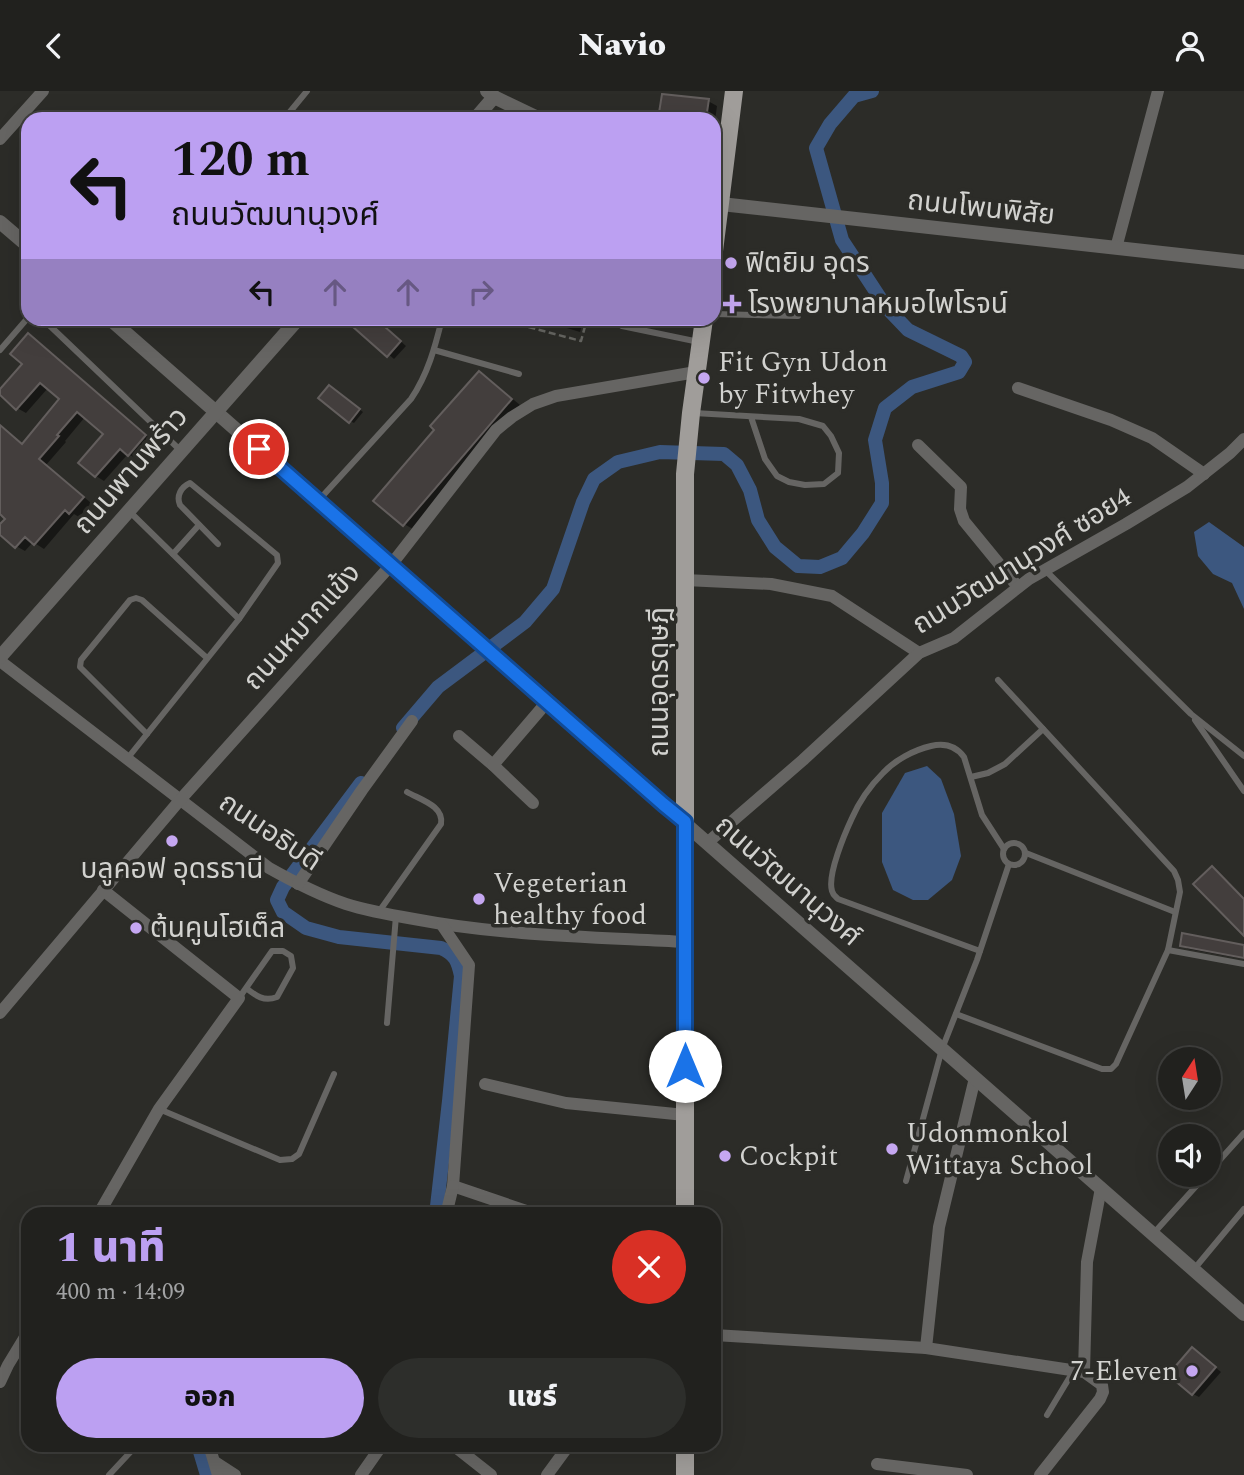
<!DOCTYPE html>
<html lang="th">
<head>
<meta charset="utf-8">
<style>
  body { margin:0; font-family:Spectral,"Noto Sans Thai",serif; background:#2d2e2b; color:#f1f3f6; height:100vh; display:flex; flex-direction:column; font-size:26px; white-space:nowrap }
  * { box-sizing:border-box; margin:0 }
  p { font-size:23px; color:#a2a3a4 }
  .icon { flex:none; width:38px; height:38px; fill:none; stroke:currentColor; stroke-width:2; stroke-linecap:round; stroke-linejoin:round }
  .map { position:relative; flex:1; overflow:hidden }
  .panel { position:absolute; left:21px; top:1116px; width:700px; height:245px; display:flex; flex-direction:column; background:#21211e; border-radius:21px; box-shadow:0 7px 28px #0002,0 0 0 2px #3e3e3c }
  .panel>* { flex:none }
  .banner { position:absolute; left:21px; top:21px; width:700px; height:214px; border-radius:21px; box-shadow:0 7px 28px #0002,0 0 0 2px #3e3e3c; background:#bca0f2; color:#111; overflow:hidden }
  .needle { width:46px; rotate:12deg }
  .tools { position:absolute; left:1158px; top:956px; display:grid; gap:14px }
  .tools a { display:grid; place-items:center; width:63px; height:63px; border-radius:50%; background:#21211e; box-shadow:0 7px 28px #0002,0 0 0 2px #3e3e3c; font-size:35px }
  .pin { position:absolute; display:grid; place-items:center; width:60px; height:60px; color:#fff; margin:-30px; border:4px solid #fff; border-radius:50%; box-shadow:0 2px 7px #0007 }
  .me { position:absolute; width:77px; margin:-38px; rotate:0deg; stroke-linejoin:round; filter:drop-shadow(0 0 5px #0008) }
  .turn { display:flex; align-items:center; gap:24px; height:147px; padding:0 35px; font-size:32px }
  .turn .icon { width:91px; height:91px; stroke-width:2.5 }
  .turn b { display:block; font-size:49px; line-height:60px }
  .lanes { display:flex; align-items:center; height:66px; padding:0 35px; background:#0003; justify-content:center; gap:35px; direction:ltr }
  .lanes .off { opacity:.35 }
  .round { display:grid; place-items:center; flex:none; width:74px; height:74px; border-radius:37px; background:#2d2e2b }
  .head { display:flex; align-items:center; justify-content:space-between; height:119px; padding:0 35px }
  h1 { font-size:42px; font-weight:800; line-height:52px; color:#bca0f2 }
  .action { display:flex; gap:14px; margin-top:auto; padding:14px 35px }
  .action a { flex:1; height:80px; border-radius:42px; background:#bca0f2; color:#111; font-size:28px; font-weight:800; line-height:80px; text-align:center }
  .action a+a { background:#2d2e2b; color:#f1f3f6 }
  header { display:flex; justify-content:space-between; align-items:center; height:91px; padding:0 35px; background:#21211e; font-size:32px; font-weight:800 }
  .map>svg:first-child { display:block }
</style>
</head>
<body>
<header><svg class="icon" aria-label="back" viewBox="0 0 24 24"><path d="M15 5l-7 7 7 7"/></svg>Navio<svg class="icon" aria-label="person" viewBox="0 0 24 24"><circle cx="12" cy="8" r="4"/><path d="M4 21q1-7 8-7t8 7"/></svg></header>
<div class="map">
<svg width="1244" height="1384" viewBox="0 0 1244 1384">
  <rect width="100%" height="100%" fill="#2c2c28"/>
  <g fill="#3c577f">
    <path d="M1209 431 1244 456V518L1232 492 1213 483 1198 465 1194 441Z"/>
    <path d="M927 675 941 688 954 723 961 765 952 789 928 809H913L893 799 882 771V722L905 682Z"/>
  </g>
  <g fill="#0007">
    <path d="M708 10 717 15 714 37V28H660Z"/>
    <path d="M356 228H376L406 255 394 268 352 232Z"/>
    <path d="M537 228H584L580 241Z"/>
    <path d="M29 244 37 249 153 350 137 368 128 363 104 390 96 385 105 343 85 326 65 350 66 351 46 374 91 412 79 426 74 423 44 458 33 451 25 460 16 455 0 441V436L8 427 0 421V334L23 354 62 308 48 297 26 322 17 317 0 302 24 273Z"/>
    <path d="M480 282 488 287 520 314 413 438 404 433 437 338Z"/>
    <path d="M333 298 363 321 354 332 350 330Z"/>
    <path d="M1182 854 1244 856V868L1188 858Z"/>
    <path d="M1198 1262 1221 1281 1199 1306 1193 1303Z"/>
  </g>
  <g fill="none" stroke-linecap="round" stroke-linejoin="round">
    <g stroke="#3c577f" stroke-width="14">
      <path d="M403 637 438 596 525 531 553 498 583 411 594 388 618 371 660 361 724 363 737 374 750 399 758 429 775 456 798 475 820 476 842 467 863 442 882 412V392L875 349 885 317 912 296 959 281 965 271 961 265 908 239 886 216 842 149 816 57 830 33 854 5 872 0"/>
      <path d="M361 692 283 796 277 809 283 821 306 837 339 846 441 857C455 863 458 870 461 885L449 1010 436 1124"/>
      <path d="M198 1354 207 1384"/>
    </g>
  </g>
  <g fill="#433e3d" stroke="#635e5d" stroke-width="2">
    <path d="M662 3 709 8 706 28H658Z"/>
    <path d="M344 228H376L401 250 387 266Z"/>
    <path d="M28 242 146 344 128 365 120 358 95 386 78 372 103 343 77 321 57 344 59 345 39 368 84 406 69 423 65 419 34 454 25 446 15 457 0 444V433L5 428 0 423V334L22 353 59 308 40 292 16 319 0 304V298L22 273 10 263Z"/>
    <path d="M479 280 512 308 403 435 373 410 434 339 430 335Z"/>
    <path d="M329 294 360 318 349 332 318 307Z"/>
    <path d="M1212 775 1244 808V845L1193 793Z"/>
    <path d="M1182 842 1244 854V867L1180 855Z"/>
    <path d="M1192 1256 1216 1276 1192 1304 1168 1284Z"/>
  </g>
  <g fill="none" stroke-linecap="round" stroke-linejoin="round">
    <path stroke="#676763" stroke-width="2.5" stroke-dasharray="7 3.5" stroke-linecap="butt" d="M498 228 581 250 587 228"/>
    <g stroke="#666563" stroke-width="6">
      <path d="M284 28 307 0"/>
      <path d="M27 81 28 82"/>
      <path d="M714 223 798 225"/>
      <path d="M38 228 48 233 180 359"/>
      <path d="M622 235 699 251"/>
      <path d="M0 259 26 229 30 228"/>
      <path d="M434 259 519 283"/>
      <path d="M694 322 799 328 823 335 831 345 839 362 838 382 824 393 805 394 789 391 777 385 765 368 751 326"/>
      <path d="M318 410 411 308C428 283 435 256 442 228"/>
      <path d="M129 420 239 528"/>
      <path d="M173 463 199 434"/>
      <path d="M1045 479 1191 623 1244 665"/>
      <path d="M1195 629 1244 700"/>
      <path d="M147 643 80 576 81 569 130 509 136 507 142 509 207 567"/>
      <path d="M127 668 239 528 278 472 277 464 190 392C181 396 176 405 180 414L218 453"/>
      <path d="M971 686 988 682 1005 673 1043 638"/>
      <circle cx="1014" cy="763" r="11"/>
      <path d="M1026 762 1175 821"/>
      <path d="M378 822 441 733C444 715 421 709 407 701"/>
      <path d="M1168 859 1244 873"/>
      <path d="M980 860 838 808C835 805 833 804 832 800 827 784 845 742 852 727 859 711 871 694 883 682 895 669 914 659 931 655 944 652 956 655 964 666L982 724 1004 758"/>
      <path d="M239 907 272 860H283L291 865 293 877 277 906C264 911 256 905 246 897"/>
      <path d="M956 923 1102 978H1111L1116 973 1168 859 1180 801 1178 789 1174 780 998 589"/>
      <path d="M387 932 396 825"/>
      <path d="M159 1018 280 1069 292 1068 299 1063 334 983"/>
      <path d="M1209 1081 1244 1042"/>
      <path d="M906 1090 942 958 977 869 1009 773"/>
      <path d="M1153 1143 1207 1083"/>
      <path d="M1195 1177 1244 1118"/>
      <path d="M1047 1324 1074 1279"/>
      <path d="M109 1384 137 1354"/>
    </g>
    <g stroke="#666563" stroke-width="12">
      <path d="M0 48 43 0"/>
      <path d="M1116 157 1158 0"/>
      <path d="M1018 297 1111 329 1152 347 1204 383"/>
      <path d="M918 354 961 396 960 418 964 430 1018 496"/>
      <path d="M685 489 771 493 832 505 919 562"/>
      <path d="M0 570 269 777C294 791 319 804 346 813 368 820 391 824 414 828 503 845 594 846 685 851"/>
      <path d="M459 645 493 674"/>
      <path d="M533 712 493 674 547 611"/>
      <path d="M707 752 803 669 919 562 954 547 1029 488 1126 433 1187 396 1230 362 1244 348"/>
      <path d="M298 793 362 699 412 630"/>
      <path d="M442 834 469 874 453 1095 538 1124"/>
      <path d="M0 922 180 709 391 474 496 339 512 326 533 313 556 305 696 281"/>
      <path d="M485 993 566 1012 685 1024"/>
      <path d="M98 1124 159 1018 239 907 103 799"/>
      <path d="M446 1124 453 1095"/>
      <path d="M714 1244 926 1257 1084 1281 1087 1171 1101 1097"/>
      <path d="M926 1257 939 1136 975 987"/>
      <path d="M0 1291 8 1274 28 1241"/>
      <path d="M209 1354 218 1384"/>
      <path d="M453 1354 491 1384"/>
      <path d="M215 1371 235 1384"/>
      <path d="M877 1373 967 1384"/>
      <path d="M361 1384 382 1354"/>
      <path d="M547 1384 569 1354"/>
      <path d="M1040 1384 1100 1308 1103 1301 1102 1294 1084 1281"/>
    </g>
    <g stroke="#666563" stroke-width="14">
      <path d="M487 0 494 6 540 28"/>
      <path d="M475 28 494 6"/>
      <path d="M714 110 721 113 1244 171"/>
      <path d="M0 131 28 155"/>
      <path d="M110 228 1244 1223"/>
      <path d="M0 566 298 228"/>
    </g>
    <g stroke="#a09d9a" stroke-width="18">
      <path d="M714 160 734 0"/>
      <path d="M685 1124V383L691 322 704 228"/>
      <path d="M685 1384V1354"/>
    </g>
  </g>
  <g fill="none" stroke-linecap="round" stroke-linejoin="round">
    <g stroke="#114b97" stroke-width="18">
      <path id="route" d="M259 358 663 713 685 731V975"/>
    </g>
    <use href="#route" stroke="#1a73e8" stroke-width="12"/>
  </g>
  <g fill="#c5a7f1" stroke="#2c2c28" stroke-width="2.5">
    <circle cx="731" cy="172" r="7"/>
    <path d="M728.5 202.5h7v7h7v7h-7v7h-7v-7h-7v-7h7z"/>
    <circle cx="704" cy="287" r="7"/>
    <circle cx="172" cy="750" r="7"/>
    <circle cx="479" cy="808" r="7"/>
    <circle cx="136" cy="837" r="7"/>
    <circle cx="892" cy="1058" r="7"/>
    <circle cx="725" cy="1065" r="7"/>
    <circle cx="1192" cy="1280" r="7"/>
  </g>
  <g text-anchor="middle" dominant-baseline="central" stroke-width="7" stroke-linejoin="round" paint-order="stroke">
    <g font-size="28" fill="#d2d2cf" stroke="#2c2c28">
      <text transform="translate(981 117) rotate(6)">ถนนโพนพิสัย</text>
      <text transform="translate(131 380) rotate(-49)">ถนนพานพร้าว</text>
      <text transform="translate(1022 470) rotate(-32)">ถนนวัฒนานุวงศ์ ซอย4</text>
      <text transform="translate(302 536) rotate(-48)">ถนนหมากแข้ง</text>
      <text transform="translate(659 591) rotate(-90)">ถนนอุดรดุษฎี</text>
      <text transform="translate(270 741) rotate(34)">ถนนอธิบดี</text>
      <text transform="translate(788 790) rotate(41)">ถนนวัฒนานุวงศ์</text>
    </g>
    <g font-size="28" fill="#d2d2cf" stroke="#2c2c28" text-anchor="start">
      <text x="745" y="172">ฟิตยิม อุดร</text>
      <text x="748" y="213">โรงพยาบาลหมอไพโรจน์</text>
      <text x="718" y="271">Fit Gyn Udon<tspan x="718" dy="32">by Fitwhey</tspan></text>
      <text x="172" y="778" text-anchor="middle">บลูคอฟ อุดรธานี</text>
      <text x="493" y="792">Vegeterian<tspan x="493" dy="32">healthy food</tspan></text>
      <text x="150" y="837">ต้นคูนโฮเต็ล</text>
      <text x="906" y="1042">Udonmonkol<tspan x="906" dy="32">Wittaya School</tspan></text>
      <text x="739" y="1065">Cockpit</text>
      <text x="1178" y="1280" text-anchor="end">7-Eleven</text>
    </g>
  </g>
</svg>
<div class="tools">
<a><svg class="needle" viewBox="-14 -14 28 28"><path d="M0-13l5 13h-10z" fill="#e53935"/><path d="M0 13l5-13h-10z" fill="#a2a3a4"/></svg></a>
<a><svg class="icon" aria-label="sound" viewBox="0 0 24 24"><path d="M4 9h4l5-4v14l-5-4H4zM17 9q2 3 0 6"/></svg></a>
</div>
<div class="pin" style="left:259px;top:358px;background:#d93025"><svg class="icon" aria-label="arrive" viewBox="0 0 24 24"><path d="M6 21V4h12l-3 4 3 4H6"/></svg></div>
<svg class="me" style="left:685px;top:975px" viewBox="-20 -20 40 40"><circle r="19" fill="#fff"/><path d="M0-13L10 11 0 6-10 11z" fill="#1a73e8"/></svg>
<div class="banner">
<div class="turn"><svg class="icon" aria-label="left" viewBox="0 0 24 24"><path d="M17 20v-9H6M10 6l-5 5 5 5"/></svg><div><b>120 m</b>ถนนวัฒนานุวงศ์</div></div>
<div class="lanes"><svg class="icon" aria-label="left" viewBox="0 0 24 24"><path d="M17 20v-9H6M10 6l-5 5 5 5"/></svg><svg class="icon off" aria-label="ahead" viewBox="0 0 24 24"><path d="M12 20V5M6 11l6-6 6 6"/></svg><svg class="icon off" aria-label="ahead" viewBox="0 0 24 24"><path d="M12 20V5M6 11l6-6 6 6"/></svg><svg class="icon off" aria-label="right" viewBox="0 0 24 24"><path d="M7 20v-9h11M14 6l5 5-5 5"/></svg></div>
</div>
<section class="panel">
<div class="head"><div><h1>1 นาที</h1><p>400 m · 14:09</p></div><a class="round" style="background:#d93025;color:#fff"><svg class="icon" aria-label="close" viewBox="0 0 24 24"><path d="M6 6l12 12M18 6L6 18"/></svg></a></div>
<div class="action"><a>ออก</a><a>แชร์</a></div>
</section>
</div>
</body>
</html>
